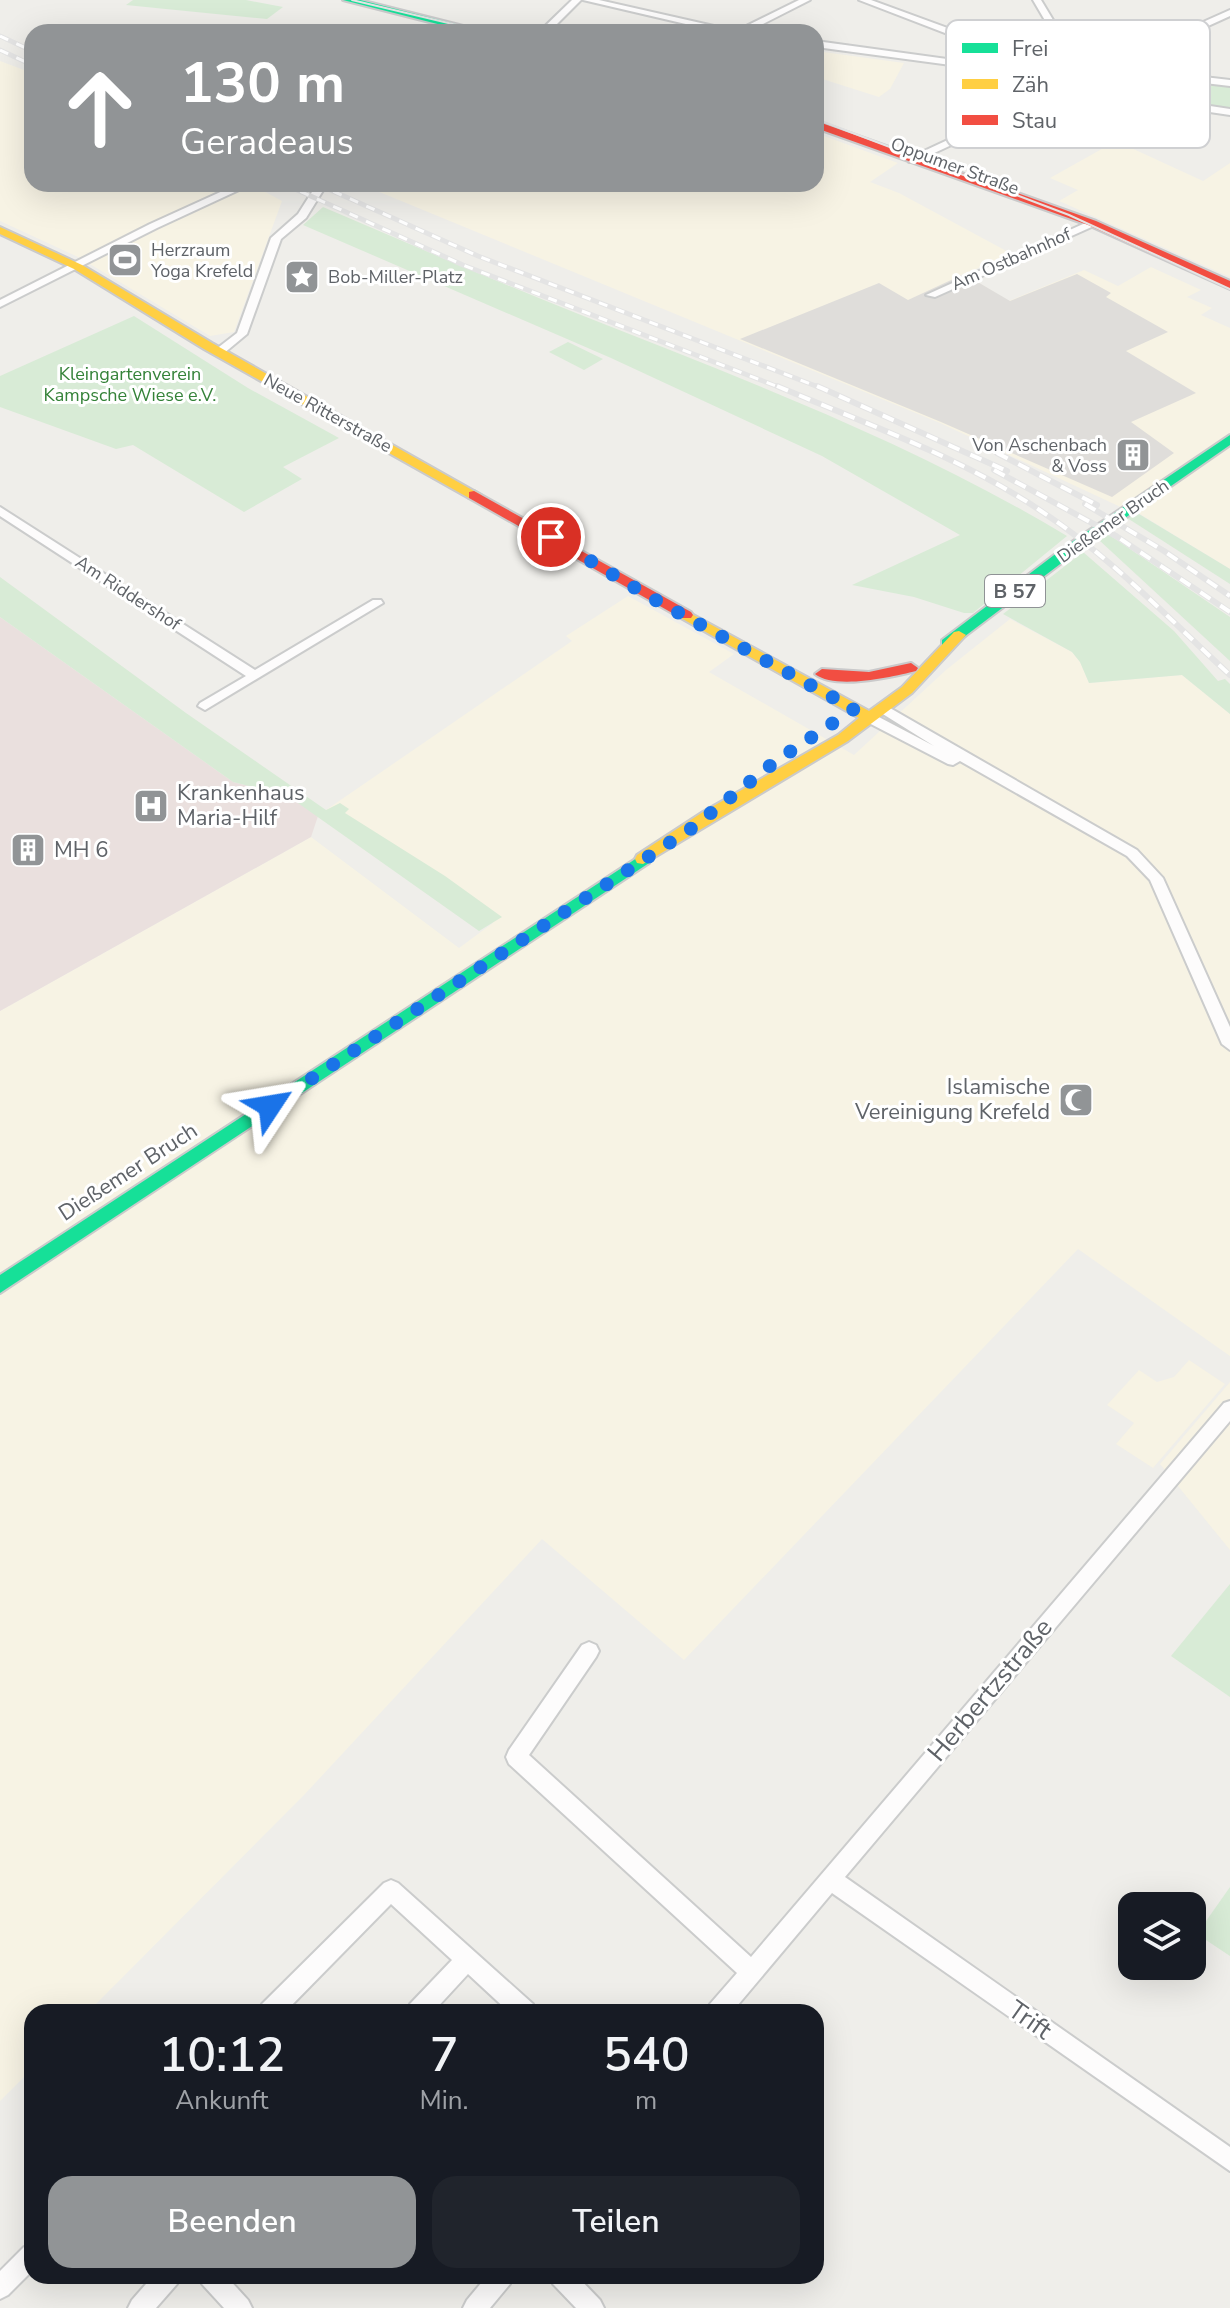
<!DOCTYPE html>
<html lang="de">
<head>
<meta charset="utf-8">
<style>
  body { margin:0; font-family:"Nunito Sans",sans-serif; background:#20242c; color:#f1f3f6; height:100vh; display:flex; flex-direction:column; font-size:30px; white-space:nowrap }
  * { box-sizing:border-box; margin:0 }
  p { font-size:26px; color:#9ea1a6 }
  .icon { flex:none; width:44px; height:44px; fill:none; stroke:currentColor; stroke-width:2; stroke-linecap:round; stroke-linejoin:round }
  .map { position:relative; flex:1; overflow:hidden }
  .panel { position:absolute; left:24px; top:2004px; width:800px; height:280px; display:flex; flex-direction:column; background:#171b24; border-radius:24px; box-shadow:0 8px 32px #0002 }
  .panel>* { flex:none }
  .top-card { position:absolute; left:24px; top:24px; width:800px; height:168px; border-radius:24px; box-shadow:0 8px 32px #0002; background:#919496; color:#fff; overflow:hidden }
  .buttons { position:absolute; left:1118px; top:1892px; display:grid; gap:16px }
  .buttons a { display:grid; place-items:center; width:88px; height:88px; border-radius:16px; background:#171b24; box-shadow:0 8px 32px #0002; font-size:40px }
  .pin { position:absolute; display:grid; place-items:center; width:68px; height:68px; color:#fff; margin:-34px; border:4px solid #fff; border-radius:50%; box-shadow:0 2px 8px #0007 }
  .me { position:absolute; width:88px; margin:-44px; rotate:57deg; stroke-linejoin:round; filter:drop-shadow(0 0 6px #0008) }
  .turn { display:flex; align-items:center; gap:28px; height:168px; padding:0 24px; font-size:36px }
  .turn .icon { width:104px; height:104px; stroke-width:2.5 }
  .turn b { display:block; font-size:56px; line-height:68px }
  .eta { display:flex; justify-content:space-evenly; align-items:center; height:136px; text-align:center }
  .eta b { font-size:48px; font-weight:600; line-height:56px }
  .button { display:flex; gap:16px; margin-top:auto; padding:16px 24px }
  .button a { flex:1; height:92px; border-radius:24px; background:#919496; color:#fff; font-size:32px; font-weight:600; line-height:92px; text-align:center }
  .button a+a { background:#20242c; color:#f1f3f6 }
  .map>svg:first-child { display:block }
</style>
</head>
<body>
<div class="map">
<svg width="1230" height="2308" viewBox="0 0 1230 2308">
  <rect width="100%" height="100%" fill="#efeeea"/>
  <g fill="#f7f3e4">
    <path d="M816 51 904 63 890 89 879 97 816 77Z"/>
    <path d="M0 61 32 73V184H251L282 201 234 332 210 336 78 257 0 221Z"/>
    <path d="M816 133 898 163 870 182 899 193 1012 254 964 274 1009 301 1084 270 1118 286 1151 267 1201 290 1187 297 1212 308 1201 315 1230 328V569L1130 508 1127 510 940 423 360 184H816Z"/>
    <path d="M1116 141 1203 181 1230 163V277L1059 201 1078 190 1050 178Z"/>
    <path d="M628 596 734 654 709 672 854 755 946 670 1010 619 1072 652 1080 662 1089 683 1182 675 1230 714V1356L1078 1249 684 1660 542 1539 304 1795 88 2012H32V2069L0 2101V1011L311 837 459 948 493 923 326 810 572 641 566 636Z"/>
    <path d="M1189 1360 1225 1384 1153 1468 1116 1444 1134 1423 1107 1405 1139 1370 1157 1382 1174 1377Z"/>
    <path d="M1230 1382V1550L1160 1464Z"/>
  </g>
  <path fill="#dfddda" d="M964 274 1010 301 1077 274 1111 293 1106 297 1168 332 1126 351 1196 393 1131 422 1174 453 1112 497 941 422 740 339 879 283 908 300Z"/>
  <path fill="#eae0de" d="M0 617 233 782 288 796 318 816 311 837 0 1011Z"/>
  <g fill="#d8ebd6">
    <path d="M133 0H246L283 7 267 19 126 5Z"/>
    <path d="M1125 73 1230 87V109L1118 94Z"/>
    <path d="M323 207C407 243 491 279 576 313 743 379 913 443 1067 536L973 613H964L914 597 852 585 960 535 822 456 611 358 303 225Z"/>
    <path d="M134 316 248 388 339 438 283 467 302 479 244 512 133 445 116 449 0 407V376Z"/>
    <path d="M568 342 603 359 584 370 549 352Z"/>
    <path d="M1129 508 1230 569V584L1121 514Z"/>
    <path d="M1108 534 1230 617V661L1099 540Z"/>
    <path d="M1083 552 1174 631 1218 681 1225 679 1230 684V714L1182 675 1089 683 1080 662 1072 652 1003 614Z"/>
    <path d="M0 577 186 713 326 810 340 803 349 809 345 813 445 876 502 917 479 931 288 796 233 782 0 617Z"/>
    <path d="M1230 1584V1697L1171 1656Z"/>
    <path d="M1230 1887V1956L1197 1934Z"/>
  </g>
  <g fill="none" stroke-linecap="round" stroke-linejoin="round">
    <g stroke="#cbcccc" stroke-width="4">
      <g id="street">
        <path d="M572 0H581L549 32H539Z"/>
        <path d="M583 0H599L736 31 799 0H810L747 32H720Z"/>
        <path d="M859 0H871L1054 67 1070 63 1033 0H1041L1079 63 1102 67 1230 10V16L1118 67 1230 80V86L1111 72 1116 83 1105 90 1230 109V115L1067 91 915 162H909V158L1059 88 1049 82 1048 78 816 47V41L1049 73ZM1076 68 1093 70 1105 75 1106 82C1089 92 1073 89 1057 79L1058 72Z"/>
        <path d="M238 184H252L157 228 0 307V300L150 224Z"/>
        <path d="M317 184H327L306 218 281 239 247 334 223 354H215V350L237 333 271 238 298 214Z"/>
        <path d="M1092 220 1097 223 1096 225 935 297 926 295Z"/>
        <path d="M0 507 255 670 373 600H381L383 603 205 710 198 706 200 703 246 676 0 516Z"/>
        <path d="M883 704 1137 850 1163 878 1230 1027V1050L1222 1044 1150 880 1127 856 960 761 953 765 948 764 865 721V715H875L934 746 878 711 876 708Z"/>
        <path d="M1230 1401V1421L845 1877 1230 2147V2171L832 1893 732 2012H707L710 2004 737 1973 509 1764 506 1757 509 1750 582 1645 589 1642 596 1645 599 1651 596 1657 529 1755 751 1957 1224 1403Z"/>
        <path d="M391 1880 398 1883 533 2004 536 2012H509L468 1974 433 2012H407L410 2004 452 1960 391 1904 285 2012H259L262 2004 384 1883Z"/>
        <path d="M32 2244V2271L8 2295 0 2299V2271L24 2247Z"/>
        <path d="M153 2276H180L177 2284 156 2308H128L132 2300Z"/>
        <path d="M199 2276H226L248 2300 252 2308H224L202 2284Z"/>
        <path d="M487 2276H513L510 2284 490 2308H463L467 2300Z"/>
        <path d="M550 2276H577L600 2300 604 2308H576L553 2284Z"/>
      </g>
    </g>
    <g stroke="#cacacb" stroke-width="4">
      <g id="fast">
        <path d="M343 0H360L487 32H469Z"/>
        <path d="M1230 435V445L1076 552 952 646H942V640L1066 546Z"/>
        <path d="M643 854 649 855 651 859 649 863 0 1293V1275Z"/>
      </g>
    </g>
    <g stroke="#cacacb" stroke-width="4">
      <g id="slow">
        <path d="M0 227 82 265 212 343 481 495 479 498H469L204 349 74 269 0 234Z"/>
        <path d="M686 611 869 711 902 687 954 632 959 631 966 635 912 693 848 741 643 864 637 863 635 859 637 855 703 812 838 735 859 718 681 618 679 615Z"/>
      </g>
    </g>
    <g stroke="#cacacb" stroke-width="4">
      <g id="jam">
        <path d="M816 121 1096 221 1230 281V289L1088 225 816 128Z"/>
        <path d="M474 491 691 612 693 615 691 618H681L469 498V492Z"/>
        <path d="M911 663 918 668 916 671C892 677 835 690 815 674L822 669 869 672Z"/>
      </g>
    </g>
    <use href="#street" fill="#fdfcfc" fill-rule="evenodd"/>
    <use href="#fast" fill="#16e098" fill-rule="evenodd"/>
    <use href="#slow" fill="#ffcf43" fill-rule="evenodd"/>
    <use href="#jam" fill="#f24e42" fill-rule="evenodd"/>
    <g stroke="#e4e4e4" stroke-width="2">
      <path d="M352 0 486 32"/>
      <path d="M816 119 1069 215 1230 289"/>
    </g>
    <g stroke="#e4e4e4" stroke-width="5">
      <g id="rail-far1">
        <path d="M0 36 32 51"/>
        <path d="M0 50 32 65"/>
        <path d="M284 184 463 265 781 388"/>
        <path d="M317 184 478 256 821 388"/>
      </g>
    </g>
    <g stroke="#e4e4e4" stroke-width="6">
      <g id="rail">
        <path d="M777 386C866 424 961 457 1041 511 1111 557 1169 619 1230 675"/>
        <path d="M817 386 1007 471"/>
        <path d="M997 453 1097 505"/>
        <path d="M994 470 1116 536 1230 612"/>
        <path d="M1085 504 1164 551 1230 596"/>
      </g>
    </g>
    <use href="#rail-far1" stroke="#fff" stroke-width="3" stroke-dasharray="9" stroke-linecap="butt"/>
    <use href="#rail" stroke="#fff" stroke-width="4" stroke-dasharray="12" stroke-linecap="butt"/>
  </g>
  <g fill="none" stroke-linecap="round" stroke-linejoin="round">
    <path stroke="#1a73e8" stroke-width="14" stroke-dasharray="0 25.2" d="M270 1106 692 828 776 761 854 709 650 597 551 537"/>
  </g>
  <defs>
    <g id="stadium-square" transform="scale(1.8)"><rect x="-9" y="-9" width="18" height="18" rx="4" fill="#919496" stroke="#fff"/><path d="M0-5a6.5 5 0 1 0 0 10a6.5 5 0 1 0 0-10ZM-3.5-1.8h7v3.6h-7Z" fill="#fff"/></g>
    <g id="sight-square" transform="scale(1.8)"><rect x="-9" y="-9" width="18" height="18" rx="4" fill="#919496" stroke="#fff"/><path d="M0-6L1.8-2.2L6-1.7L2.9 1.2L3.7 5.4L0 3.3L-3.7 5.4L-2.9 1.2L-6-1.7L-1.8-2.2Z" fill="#fff"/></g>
    <g id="building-square" transform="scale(1.8)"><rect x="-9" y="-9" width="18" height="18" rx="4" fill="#919496" stroke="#fff"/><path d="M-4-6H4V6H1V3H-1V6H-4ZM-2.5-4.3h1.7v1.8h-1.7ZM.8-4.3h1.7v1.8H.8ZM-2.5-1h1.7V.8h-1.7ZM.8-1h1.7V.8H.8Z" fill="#fff"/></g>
    <g id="hospital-square" transform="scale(1.8)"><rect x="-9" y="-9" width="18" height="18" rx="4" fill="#919496" stroke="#fff"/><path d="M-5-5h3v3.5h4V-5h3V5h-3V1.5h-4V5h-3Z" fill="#fff"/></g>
    <g id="mosque-square" transform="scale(1.8)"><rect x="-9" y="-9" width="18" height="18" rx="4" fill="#919496" stroke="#fff"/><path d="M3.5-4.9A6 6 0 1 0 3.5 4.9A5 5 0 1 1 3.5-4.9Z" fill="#fff"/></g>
  </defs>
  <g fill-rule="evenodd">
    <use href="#stadium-square" x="125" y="260"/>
    <use href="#sight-square" x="302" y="277"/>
    <use href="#building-square" x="1133" y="455"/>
    <use href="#hospital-square" x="151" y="806"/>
    <use href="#building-square" x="28" y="850"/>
    <use href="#mosque-square" x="1076" y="1100"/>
  </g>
  <g text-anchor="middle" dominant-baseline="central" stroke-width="6" stroke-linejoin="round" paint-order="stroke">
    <g font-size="18" fill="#5f6368" stroke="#fff">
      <text transform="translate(955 166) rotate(20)">Oppumer Straße</text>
      <text transform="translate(1011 259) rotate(-24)">Am Ostbahnhof</text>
      <text transform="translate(328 413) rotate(29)">Neue Ritterstraße</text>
      <text transform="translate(1113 521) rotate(-35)">Dießemer Bruch</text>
      <text transform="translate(128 593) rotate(33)">Am Riddershof</text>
    </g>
    <g font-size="18" fill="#5f6368" stroke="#fff" text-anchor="start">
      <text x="151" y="250">Herzraum<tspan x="151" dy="21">Yoga Krefeld</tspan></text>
      <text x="328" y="277">Bob-Miller-Platz</text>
      <text x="1107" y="445" text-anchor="end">Von Aschenbach<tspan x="1107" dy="21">&amp; Voss</tspan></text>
    </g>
    <g font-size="18" fill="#348238" stroke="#fff">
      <text x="130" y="374">Kleingartenverein<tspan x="130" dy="21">Kampsche Wiese e.V.</tspan></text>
    </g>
    <rect fill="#fff" stroke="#8f9295" stroke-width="2" x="985" y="575" width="60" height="32" rx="6"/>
    <g font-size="20" font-weight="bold" fill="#5f6368">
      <text x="1015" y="591">B 57</text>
    </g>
    <g font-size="22" fill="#5f6368" stroke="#fff" text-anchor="start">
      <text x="177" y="793">Krankenhaus<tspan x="177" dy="25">Maria-Hilf</tspan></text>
      <text x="54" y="850">MH 6</text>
      <text x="1050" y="1087" text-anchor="end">Islamische<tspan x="1050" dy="25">Vereinigung Krefeld</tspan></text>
    </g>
    <g font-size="22" fill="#5f6368" stroke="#fff">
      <text transform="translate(128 1172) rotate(-33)">Dießemer Bruch</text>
    </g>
    <g font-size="26" fill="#5f6368" stroke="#fff">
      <text transform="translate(990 1690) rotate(-50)">Herbertzstraße</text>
      <text transform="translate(1030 2020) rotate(35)">Trift</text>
    </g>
  </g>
  <rect x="946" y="20" width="264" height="128" rx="12" fill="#fff" stroke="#cfd0d2" stroke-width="2"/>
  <rect x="962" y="43" width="36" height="10" fill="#16e098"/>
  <rect x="962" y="79" width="36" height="10" fill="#ffcf43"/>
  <rect x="962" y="115" width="36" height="10" fill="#f24e42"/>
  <g font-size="22" fill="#5f6368">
    <text x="1012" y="56">Frei</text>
    <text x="1012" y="92">Zäh</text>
    <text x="1012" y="128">Stau</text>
  </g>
</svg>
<div class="buttons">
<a><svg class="icon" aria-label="layers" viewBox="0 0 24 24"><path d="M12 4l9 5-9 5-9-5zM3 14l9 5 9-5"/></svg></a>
</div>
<div class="pin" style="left:551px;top:537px;background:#d93025"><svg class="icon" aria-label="arrive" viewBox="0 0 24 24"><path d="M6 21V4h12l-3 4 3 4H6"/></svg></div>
<svg class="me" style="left:270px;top:1106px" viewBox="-20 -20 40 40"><path d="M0-17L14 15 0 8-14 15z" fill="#1a73e8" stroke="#fff" stroke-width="4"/></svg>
<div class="top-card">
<div class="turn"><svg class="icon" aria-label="ahead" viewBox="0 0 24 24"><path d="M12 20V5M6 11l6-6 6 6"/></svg><div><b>130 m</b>Geradeaus</div></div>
</div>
<section class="panel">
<div class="eta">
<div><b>10:12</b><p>Ankunft</p></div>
<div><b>7</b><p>Min.</p></div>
<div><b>540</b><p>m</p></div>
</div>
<div class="button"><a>Beenden</a><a>Teilen</a></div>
</section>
</div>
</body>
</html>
